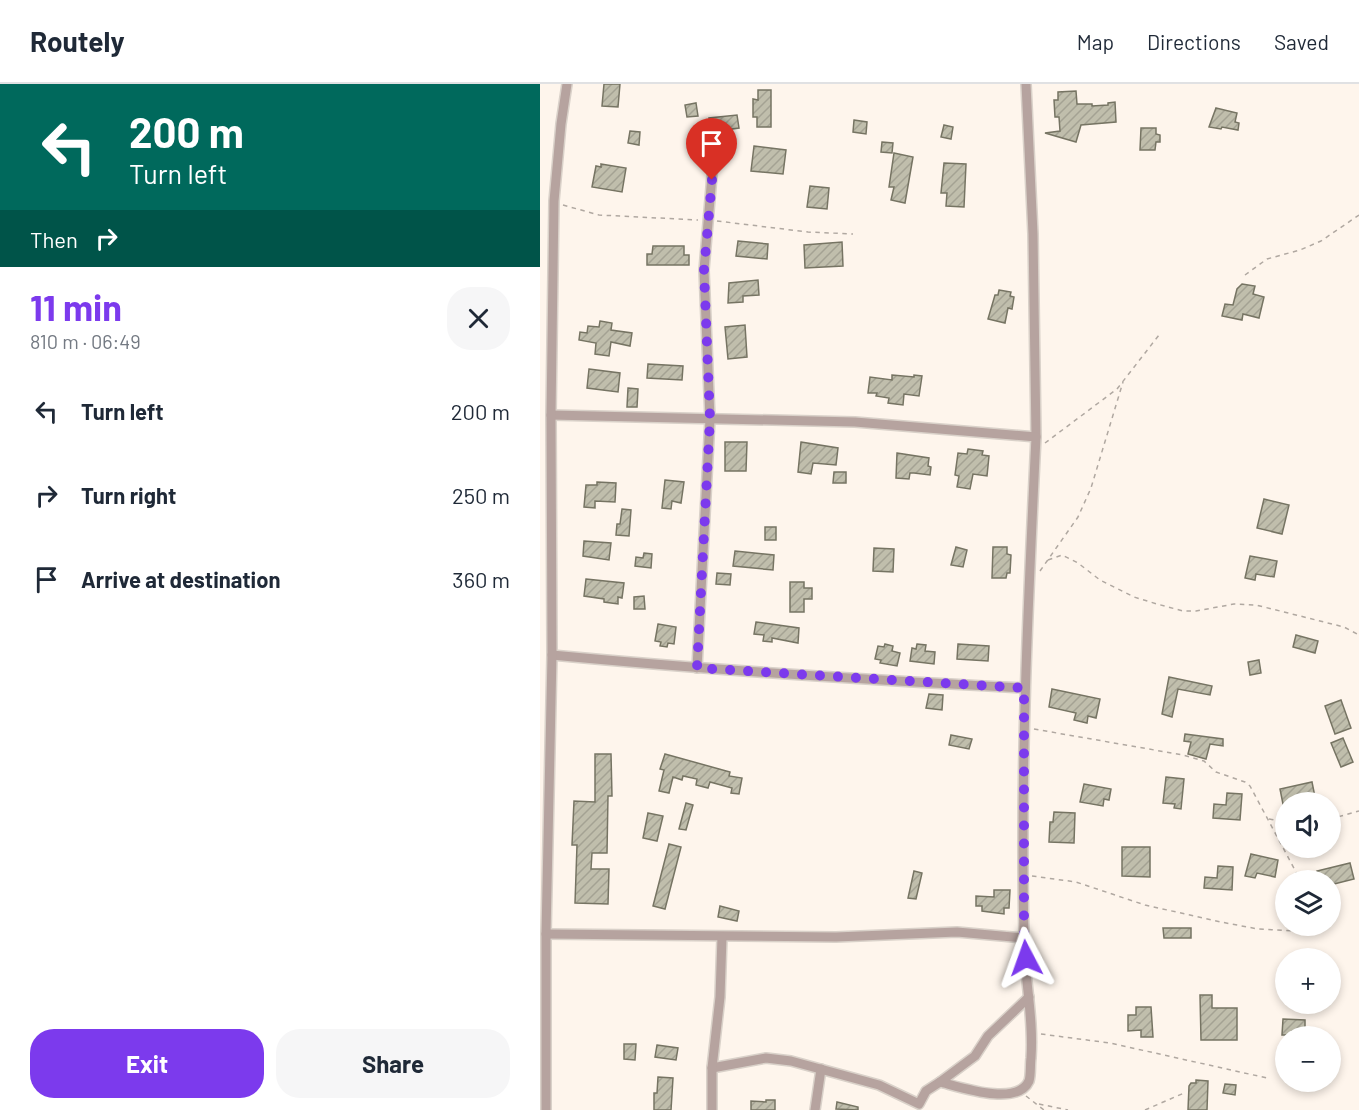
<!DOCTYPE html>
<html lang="en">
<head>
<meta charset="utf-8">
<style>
  body { margin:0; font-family:Barlow,sans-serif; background:#f6f6f7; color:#1f2937; height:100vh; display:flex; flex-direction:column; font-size:22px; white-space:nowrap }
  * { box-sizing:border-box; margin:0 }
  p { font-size:20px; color:#747a83 }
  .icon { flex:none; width:33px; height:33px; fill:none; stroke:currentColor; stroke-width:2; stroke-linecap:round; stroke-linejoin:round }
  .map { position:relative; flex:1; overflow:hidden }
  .panel { display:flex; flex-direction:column; background:#fff; width:540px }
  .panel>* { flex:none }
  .guide { background:#00695c; color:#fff; overflow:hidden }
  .buttons { position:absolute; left:735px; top:708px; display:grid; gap:12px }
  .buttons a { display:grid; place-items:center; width:66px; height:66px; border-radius:50%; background:#fff; box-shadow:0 3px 9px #0003; font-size:30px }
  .pin { position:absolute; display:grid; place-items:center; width:51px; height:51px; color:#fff; margin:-62px -26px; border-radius:50% 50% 50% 0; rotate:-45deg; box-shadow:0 0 6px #0007 }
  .pin .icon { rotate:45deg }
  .me { position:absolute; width:66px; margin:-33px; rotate:356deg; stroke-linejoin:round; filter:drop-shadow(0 0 4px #0008) }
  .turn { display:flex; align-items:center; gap:21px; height:126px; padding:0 30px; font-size:27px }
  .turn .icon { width:78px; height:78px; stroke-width:2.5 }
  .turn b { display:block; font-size:42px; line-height:51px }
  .then { display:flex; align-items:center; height:57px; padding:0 30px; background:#0003; gap:12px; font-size:22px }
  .round { display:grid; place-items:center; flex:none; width:63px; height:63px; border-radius:24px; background:#f6f6f7 }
  .summary { display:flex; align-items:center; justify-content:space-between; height:102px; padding:0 30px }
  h1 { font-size:36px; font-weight:700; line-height:45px; color:#7c3aed }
  .button { display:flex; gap:12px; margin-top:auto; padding:12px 30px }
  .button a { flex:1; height:69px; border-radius:24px; background:#7c3aed; color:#fff; font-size:24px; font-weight:700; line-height:69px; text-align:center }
  .button a+a { background:#f6f6f7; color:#1f2937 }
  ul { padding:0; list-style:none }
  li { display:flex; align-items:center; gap:18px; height:84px; padding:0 30px }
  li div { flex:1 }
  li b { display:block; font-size:22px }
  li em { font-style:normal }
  header { display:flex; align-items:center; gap:36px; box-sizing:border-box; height:84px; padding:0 30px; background:#fff; border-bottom:2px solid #e0e1e3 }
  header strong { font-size:28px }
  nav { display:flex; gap:33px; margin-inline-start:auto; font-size:21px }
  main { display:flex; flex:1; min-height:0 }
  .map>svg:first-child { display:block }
</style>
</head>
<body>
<header>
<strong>Routely</strong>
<nav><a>Map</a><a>Directions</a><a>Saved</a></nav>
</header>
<main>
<section class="panel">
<div class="guide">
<div class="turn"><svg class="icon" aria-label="left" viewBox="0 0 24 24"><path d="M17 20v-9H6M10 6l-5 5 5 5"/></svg><div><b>200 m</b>Turn left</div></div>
<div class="then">Then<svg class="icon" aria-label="right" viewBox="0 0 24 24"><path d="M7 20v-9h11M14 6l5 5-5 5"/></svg></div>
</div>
<div class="summary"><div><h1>11 min</h1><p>810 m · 06:49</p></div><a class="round"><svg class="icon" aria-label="close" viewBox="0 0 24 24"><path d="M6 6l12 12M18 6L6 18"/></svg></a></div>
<ul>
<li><svg class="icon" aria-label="left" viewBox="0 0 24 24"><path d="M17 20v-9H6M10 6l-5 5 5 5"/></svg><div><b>Turn left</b></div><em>200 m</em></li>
<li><svg class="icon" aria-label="right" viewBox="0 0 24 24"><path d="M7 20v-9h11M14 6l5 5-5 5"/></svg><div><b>Turn right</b></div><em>250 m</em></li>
<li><svg class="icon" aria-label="arrive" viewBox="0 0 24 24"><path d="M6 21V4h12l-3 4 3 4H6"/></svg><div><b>Arrive at destination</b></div><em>360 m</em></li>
</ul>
<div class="button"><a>Exit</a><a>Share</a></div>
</section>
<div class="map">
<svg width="819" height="1026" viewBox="0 0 819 1026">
  <defs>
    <pattern id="building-hatch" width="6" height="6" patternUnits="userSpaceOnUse" patternTransform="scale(1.5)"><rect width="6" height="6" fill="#c0beac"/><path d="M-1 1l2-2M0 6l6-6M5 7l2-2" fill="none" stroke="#a4a293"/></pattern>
  </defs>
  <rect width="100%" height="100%" fill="#fef5ec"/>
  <g fill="url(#building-hatch)" stroke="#767463" stroke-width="1.5">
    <path d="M64 0H80L78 23 62 22Z"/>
    <path d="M218 6H231V43H217V33H213V15L218 16Z"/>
    <path d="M536 7 537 20H552V22L568 21V19L575 18 576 38 541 41 536 58 505 49 520 47 519 33H515L514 16H518V8Z"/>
    <path d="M156 19 158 32 147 33 145 21Z"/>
    <path d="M676 24 697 29 695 38 699 39 698 46 682 43 681 45 669 43Z"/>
    <path d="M197 31 199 44 171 48 169 34Z"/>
    <path d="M314 36 327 38 326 50 313 48Z"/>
    <path d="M404 41 413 43 411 55 401 53Z"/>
    <path d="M601 44H616V50L620 51V58H616L615 66H600Z"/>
    <path d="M90 47 100 48 99 61 88 59Z"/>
    <path d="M342 58 353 59 352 69 341 68Z"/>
    <path d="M214 62 246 66 243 90 211 87Z"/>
    <path d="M354 69 373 73 365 119 351 116 354 103H349Z"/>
    <path d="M404 79 426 80 424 123 406 122 407 109H401Z"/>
    <path d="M61 80 86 84 82 108 52 103 56 82 61 83Z"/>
    <path d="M270 102 289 104 287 125 267 123Z"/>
    <path d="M198 157 228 160 227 175 196 172Z"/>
    <path d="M302 158 303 182 265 184 264 161Z"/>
    <path d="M113 162H144V171H149V181H107V170H112Z"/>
    <path d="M218 196 219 211 203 212V218L188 219 189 199Z"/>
    <path d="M702 200 715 202 713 210 724 213 719 234 703 230 702 236 682 232 685 220 693 221 697 205Z"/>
    <path d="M459 206 471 208 470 212 474 213 472 225 468 224 465 239 448 235 455 211H458Z"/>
    <path d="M60 237 72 239 71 246 92 249 90 262 71 258 69 272 55 270 56 259 39 256 40 248 47 249 48 242 59 243Z"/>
    <path d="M205 241 207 273 188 275 185 243Z"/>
    <path d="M108 280 143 282 142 296 107 294Z"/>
    <path d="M49 285 80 289 78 308 47 304Z"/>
    <path d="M352 291 374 293V291L382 292 379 312 364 310 363 321 348 319 349 314 336 312 337 309H328L330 293 352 296Z"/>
    <path d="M88 304 98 305 97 323H87Z"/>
    <path d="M185 358H207L206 387H185Z"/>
    <path d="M261 358 298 364 296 381 273 379 271 390 258 388Z"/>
    <path d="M428 365 443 367 442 371 449 372 447 392 433 390 430 405 417 403 419 392 415 391 418 369 427 370Z"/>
    <path d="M357 369 389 374 388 382 391 383 390 391 374 389H370L369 395 356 394Z"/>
    <path d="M294 388H306V399H293Z"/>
    <path d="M125 396 144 398 141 419 132 417 131 425 122 424Z"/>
    <path d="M57 398 76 399 75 418 55 417V424L44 423 46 401H57Z"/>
    <path d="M724 415 749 421 742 450 717 444Z"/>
    <path d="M82 425 91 426 89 452 76 451 77 440H80Z"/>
    <rect x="225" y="443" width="11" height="13"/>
    <path d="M44 457 71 459 69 476 43 472Z"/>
    <path d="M416 463 427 466 423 483 411 481Z"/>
    <path d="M453 463H467V470L471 471 470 489H467L466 494H452Z"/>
    <path d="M334 464 354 465 353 488 333 487Z"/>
    <path d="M195 467 234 471 233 486 193 482Z"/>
    <path d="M104 469 112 470 111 484 95 482 96 473 103 474Z"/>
    <path d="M710 472 737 477 734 493 716 490 715 496 705 494Z"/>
    <path d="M177 489 191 490 190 501 176 500Z"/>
    <path d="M46 495 84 499 82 514 78 513V520L64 518V515L44 512Z"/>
    <path d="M250 498H264V504H272V515H264V528H250Z"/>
    <path d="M104 512 105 525H94V513Z"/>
    <path d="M216 538 259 544 258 559 232 554V558L223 557 224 551 214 550Z"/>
    <path d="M118 540 136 543 134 560 128 559 127 563 120 562 121 558 115 557Z"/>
    <path d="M756 551 778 557 775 569 753 563Z"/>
    <path d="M345 560 353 562 352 567 360 569 357 582 340 579 341 576 335 575 338 562 344 563Z"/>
    <path d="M377 560 386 561 385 567 395 568 394 580 370 577 372 564 376 565Z"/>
    <path d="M418 560 449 562 448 577 417 575Z"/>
    <path d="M719 576 721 589 710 591 708 578Z"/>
    <path d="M629 593 672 602 670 611 638 605 632 633 622 630Z"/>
    <path d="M512 605 560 615 556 634 548 632 547 639 534 636 536 629 509 623Z"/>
    <path d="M389 610 403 611 402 626 386 624Z"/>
    <path d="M801 616 811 644 795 650 785 622Z"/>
    <path d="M645 650 683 655V662L670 660 666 675 648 670 651 658 644 657Z"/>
    <path d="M411 651 432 655 429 665 409 661Z"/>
    <path d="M803 654 813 678 801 683 791 659Z"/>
    <path d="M55 670H71L72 712H68L67 769H52L51 785H69L68 820 35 819 37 761H32L34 717 55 718Z"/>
    <path d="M125 670 190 688 189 692 202 694 199 710 191 709 192 704 170 698 168 704 156 701 157 695 143 692 142 696 133 693 129 709 119 707 124 686 120 685Z"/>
    <path d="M626 693 644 695 641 725 634 724 635 720 623 719Z"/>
    <path d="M772 698 776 718H765L764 716 743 720 740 705Z"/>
    <path d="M544 700 571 705 569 716 564 715 563 722 540 718Z"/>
    <path d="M687 709 702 710 700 736 673 734 674 720 686 721Z"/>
    <path d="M146 719 153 721 146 746 139 745Z"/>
    <path d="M514 728 535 729 534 759 509 758 510 738H513Z"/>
    <path d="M108 729 123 732 117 757 103 754Z"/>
    <path d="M129 760 141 763 125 825 113 822Z"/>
    <path d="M582 763H610V793L582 792Z"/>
    <path d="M711 770 738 776 735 793 717 789 715 794 705 792Z"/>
    <path d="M810 779 814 795 790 801V796H780L777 787Z"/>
    <path d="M678 782 693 783 692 806 664 804 665 793 677 794Z"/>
    <path d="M374 787 382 789 376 815 368 814Z"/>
    <path d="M454 806H470L469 824H464V830L442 827V822H436V812L454 813Z"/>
    <path d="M180 822 199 827 197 837 178 833Z"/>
    <path d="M623 844H651V854H624Z"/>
    <path d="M660 911H672V924H697V956H661Z"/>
    <path d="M596 923H611L613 953H601V946L588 947V931H596Z"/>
    <path d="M743 935 765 936V948L752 947V951H742Z"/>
    <path d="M84 960H96L95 976 84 975Z"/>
    <path d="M117 961 138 964 136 976 115 973Z"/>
    <path d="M118 993 133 994 131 1026H114V1009H117Z"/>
    <path d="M656 996 668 997 667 1026H648L649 1002 651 999H656Z"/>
    <path d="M685 1000 696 1001 695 1011 683 1009Z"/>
    <path d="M226 1016H235V1026H211V1017L226 1018Z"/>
    <path d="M297 1018 318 1023V1026L296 1025Z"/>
  </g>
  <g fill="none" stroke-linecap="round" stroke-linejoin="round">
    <g stroke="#d9d1c9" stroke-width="12">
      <g id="minor">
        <path d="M486 0 493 150 496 353"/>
        <path d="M11 331 315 338 496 353C488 519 480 686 484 852 484 893 494 933 491 974 490 981 491 991 489 997 477 1023 420 1003 400 998L386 1007 379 1020 339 1001 251 977 226 974 172 984"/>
        <path d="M12 571C169 586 327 596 485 604"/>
        <path d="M157 584 170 335 164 186 175 56"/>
        <path d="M6 850 296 853 417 848 484 854"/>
        <path d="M400 998 435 972 448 952 489 913"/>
        <path d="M6 1026V850L12 571 11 331 14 117 21 40 27 0"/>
        <path d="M172 1026V984L180 913 182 853"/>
        <path d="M275 1026 281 985"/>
      </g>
    </g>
    <g stroke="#b0a8a1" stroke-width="1.5" stroke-dasharray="4.5 4.5" stroke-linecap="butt">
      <path d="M23 121 59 131 158 136"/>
      <path d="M177 137 268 148 313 150"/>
      <path d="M705 191 727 175 760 166 781 157 819 131"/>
      <path d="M505 359 577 305 619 251"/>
      <path d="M508 476 522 471 538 479 560 496 594 513 617 520 643 527H656L694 520 716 521 804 543 819 551"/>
      <path d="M500 487 538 433 551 404 583 298"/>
      <path d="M494 645 643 671 664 677 676 688 705 698 710 702 756 788 759 796"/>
      <path d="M729 735 746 738"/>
      <path d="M790 735 819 727"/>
      <path d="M492 792 536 798 605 821 681 838 718 845 754 847 764 846 767 842"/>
      <path d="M501 950 570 959 727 994"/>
      <path d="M486 1012 504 1026"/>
      <path d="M499 1020 528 1026"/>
      <path d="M605 1026 644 1009"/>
    </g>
    <use href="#minor" stroke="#b6a39f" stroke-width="9"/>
  </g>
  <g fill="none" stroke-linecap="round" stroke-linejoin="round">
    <path stroke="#7c3aed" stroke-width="10" stroke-dasharray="0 18" d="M172 96 164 186 170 335 157 584 484 604V855L486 874"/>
  </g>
</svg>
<div class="buttons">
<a><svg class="icon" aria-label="sound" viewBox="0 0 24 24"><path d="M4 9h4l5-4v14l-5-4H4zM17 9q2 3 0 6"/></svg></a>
<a><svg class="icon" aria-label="layers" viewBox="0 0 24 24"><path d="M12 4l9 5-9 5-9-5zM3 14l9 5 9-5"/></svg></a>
<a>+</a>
<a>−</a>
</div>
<div class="pin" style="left:172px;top:96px;background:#d93025"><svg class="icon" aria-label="arrive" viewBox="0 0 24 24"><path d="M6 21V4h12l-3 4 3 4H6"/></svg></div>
<svg class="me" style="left:486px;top:874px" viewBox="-20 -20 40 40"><path d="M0-17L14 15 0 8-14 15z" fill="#7c3aed" stroke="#fff" stroke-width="4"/></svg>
</div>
</main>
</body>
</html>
